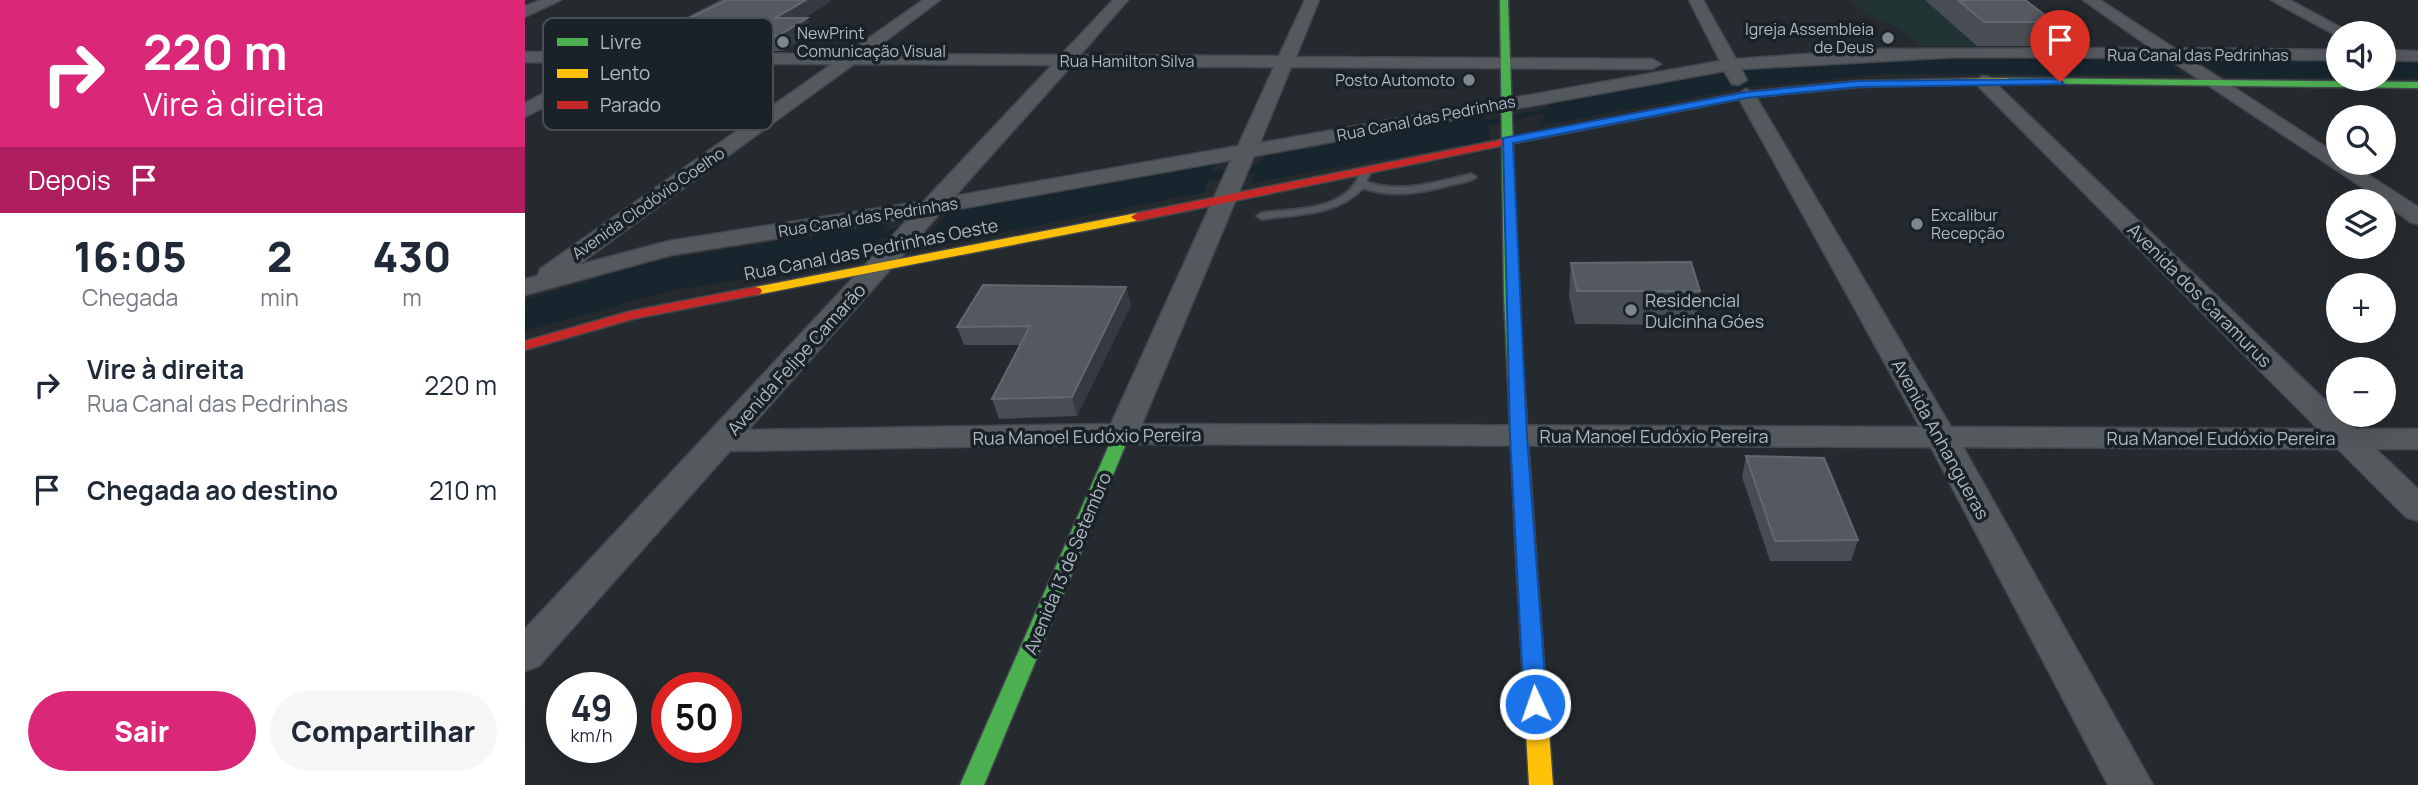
<!DOCTYPE html>
<html lang="pt">
<head>
<meta charset="utf-8">
<style>
  body { margin:0; font-family:Manrope,sans-serif; background:#f6f6f7; color:#1f2937; height:100vh; display:flex; flex-direction:column; font-size:26px; white-space:nowrap }
  * { box-sizing:border-box; margin:0 }
  p { font-size:23px; color:#747a83 }
  .icon { flex:none; width:38px; height:38px; fill:none; stroke:currentColor; stroke-width:2; stroke-linecap:round; stroke-linejoin:round }
  .map { position:relative; flex:1; overflow:hidden }
  .side { display:flex; flex-direction:column; background:#fff; width:525px }
  .side>* { flex:none }
  .top-card { background:#db2777; color:#fff; overflow:hidden }
  .controls { position:absolute; left:1801px; top:21px; display:grid; gap:14px }
  .controls a { display:grid; place-items:center; width:70px; height:70px; border-radius:50%; background:#fff; box-shadow:0 7px 28px #0002; font-size:35px }
  .speed { position:absolute; left:21px; top:672px; display:flex; gap:14px; font-size:35px; font-weight:700; text-align:center }
  .speed>* { display:grid; place-content:center; width:91px; height:91px; border-radius:50%; background:#fff; box-shadow:0 7px 28px #0002; line-height:1 }
  .speed small { font-size:18px; font-weight:400 }
  .speed .limit { border:10px solid #d22; background:#fff; color:#111 }
  .pin { position:absolute; display:grid; place-items:center; width:60px; height:60px; color:#fff; margin:-72px -30px; border-radius:50% 50% 50% 0; rotate:-45deg; box-shadow:0 0 7px #0007 }
  .pin .icon { rotate:45deg }
  .me { position:absolute; width:77px; margin:-38px; rotate:357deg; stroke-linejoin:round; filter:drop-shadow(0 0 5px #0008) }
  .turn { display:flex; align-items:center; gap:24px; height:147px; padding:0 28px; font-size:32px }
  .turn .icon { width:91px; height:91px; stroke-width:2.5 }
  .turn b { display:block; font-size:49px; line-height:60px }
  .then { display:flex; align-items:center; height:66px; padding:0 28px; background:#0003; gap:14px; font-size:26px }
  .eta { display:flex; justify-content:space-evenly; align-items:center; height:119px; text-align:center }
  .eta b { font-size:42px; font-weight:800; line-height:49px }
  .action { display:flex; gap:14px; margin-top:auto; padding:14px 28px }
  .action a { flex:1; height:80px; border-radius:42px; background:#db2777; color:#fff; font-size:28px; font-weight:800; line-height:80px; text-align:center }
  .action a+a { background:#f6f6f7; color:#1f2937 }
  ul { padding:0; list-style:none }
  li { display:flex; align-items:center; gap:21px; height:105px; padding:0 28px }
  li div { flex:1 }
  li b { display:block; font-size:26px }
  li em { font-style:normal }
  main { display:flex; flex:1; min-height:0 }
  .map>svg:first-child { display:block }
</style>
</head>
<body>
<main>
<section class="side">
<div class="top-card">
<div class="turn"><svg class="icon" aria-label="right" viewBox="0 0 24 24"><path d="M7 20v-9h11M14 6l5 5-5 5"/></svg><div><b>220 m</b>Vire à direita</div></div>
<div class="then">Depois<svg class="icon" aria-label="arrive" viewBox="0 0 24 24"><path d="M6 21V4h12l-3 4 3 4H6"/></svg></div>
</div>
<div class="eta">
<div><b>16:05</b><p>Chegada</p></div>
<div><b>2</b><p>min</p></div>
<div><b>430</b><p>m</p></div>
</div>
<ul>
<li><svg class="icon" aria-label="right" viewBox="0 0 24 24"><path d="M7 20v-9h11M14 6l5 5-5 5"/></svg><div><b>Vire à direita</b><p>Rua Canal das Pedrinhas</p></div><em>220 m</em></li>
<li><svg class="icon" aria-label="arrive" viewBox="0 0 24 24"><path d="M6 21V4h12l-3 4 3 4H6"/></svg><div><b>Chegada ao destino</b></div><em>210 m</em></li>
</ul>
<div class="action"><a>Sair</a><a>Compartilhar</a></div>
</section>
<div class="map">
<svg width="1893" height="785" viewBox="0 0 1893 785">
  <rect width="100%" height="100%" fill="#252a2f"/>
  <path fill="#233" d="M1325 0H1400L1453 46H1395L1376 29 1341 13Z"/>
  <g fill="#17252f">
    <path d="M1362 57H1601L1631 61 1661 75 1360 74 1223 87 1015 126 1025 101 1237 65Z"/>
    <path d="M1673 60H1813V78H1702Z"/>
    <path d="M1858 60H1893V78H1859Z"/>
    <path d="M960 112 965 140 725 183 740 155Z"/>
    <path d="M691 162 679 192 391 250 424 211Z"/>
    <path d="M361 224 337 261 148 290 0 331 1 300 124 262Z"/>
  </g>
  <g fill="none" stroke-linecap="round" stroke-linejoin="round">
    <g stroke="#17252f" stroke-width="5">
      <path d="M1633 67H1696"/>
      <path d="M952 125 1031 109"/>
    </g>
    <g stroke="#17252f" stroke-width="7">
      <path d="M952 125 958 124"/>
      <path d="M674 179 742 166"/>
      <path d="M343 237 381 230"/>
    </g>
    <g stroke="#42474c" stroke-width="4">
      <g id="lane">
        <path d="M1509 27 1544 52V56H1538L1506 31 1505 29Z"/>
        <path d="M840 170 845 173 841 182C876 194 911 182 946 174L951 177C944 182 934 183 925 185 895 193 867 198 838 188 812 216 772 214 737 219L732 216 737 213C766 209 809 211 828 186 832 182 834 176 836 171Z"/>
      </g>
    </g>
    <g stroke="#42474c" stroke-width="3">
      <g id="street">
        <path d="M16 0H36L0 17V6Z"/>
        <path d="M198 0H216L123 53 321 54 398 0H415L343 54 536 55 588 0H603L555 55 754 56 780 0H794L771 57 1127 59 1136 64 1127 69 766 67 735 143 1195 61 1164 0H1178L1211 59 1355 49 1626 48 1558 0H1575L1649 48 1813 50V60L1665 59 1813 155V163H1825L1893 207V224L1885 222 1858 201 1642 58 1432 57 1216 69 1222 80 1213 85 1207 84 1199 71 729 156 617 424 1395 427 1212 95 1221 89 1230 95 1426 427 1793 429 1452 85 1449 81 1458 76 1464 77 1830 429H1893V449H1851L1893 489V521L1881 517 1813 449 1438 447 1628 785H1583L1406 447 597 444 205 451 14 666 0 671V629L384 218 146 255 0 295V279L13 276 15 269 307 64 104 63 0 117V103L78 63 0 62V52H97ZM329 64 527 65 399 201 144 241 53 265ZM546 66 749 67 713 146 430 196ZM706 160 586 424 223 430 416 212Z"/>
        <path d="M1746 0H1765L1826 33H1813L1812 36Z"/>
        <path d="M1858 50 1893 51V61L1858 60Z"/>
      </g>
    </g>
    <g stroke="#42474c" stroke-width="3">
      <g id="fast">
        <path d="M975 0H983L993 295 1011 556 1008 561 1001 563 994 561 991 556 979 295Z"/>
        <path d="M1482 78 1893 82V88L1479 83 1477 81Z"/>
        <path d="M597 429 605 434 459 785H435L589 434Z"/>
      </g>
    </g>
    <g stroke="#42474c" stroke-width="3">
      <g id="slow">
        <path d="M1482 78 1487 81 1485 83 1333 87 1221 98 1010 139 1005 136 1010 133 1221 92 1333 81Z"/>
        <path d="M612 213 616 214V220L230 295 223 291 230 287Z"/>
        <path d="M1001 549 1008 551 1011 556 1028 785H1004L991 556 994 551Z"/>
      </g>
    </g>
    <g stroke="#42474c" stroke-width="3">
      <g id="jam">
        <path d="M1010 133 1014 134V138L612 221 606 217 612 213Z"/>
        <path d="M230 287 235 288 237 291 235 294 108 319 0 350V341L106 311Z"/>
      </g>
    </g>
    <use href="#lane" fill="#54595e" fill-rule="evenodd"/>
    <use href="#street" fill="#54595e" fill-rule="evenodd"/>
    <use href="#fast" fill="#4caf50" fill-rule="evenodd"/>
    <use href="#slow" fill="#ffc107" fill-rule="evenodd"/>
    <use href="#jam" fill="#c62828" fill-rule="evenodd"/>
  </g>
  <g fill="#484d53">
    <path d="M1400 0H1500L1529 22 1521 46H1452Z"/>
    <path d="M305 2 279 18 287 32 259 51H229L235 66 189 97H139L125 68 171 41H155L148 26Z"/>
    <path d="M1046 263 1175 291 1170 325 1050 324 1044 296Z"/>
    <path d="M601 287 606 305 552 416 474 419 467 399 495 345H439L432 327Z"/>
    <path d="M1221 456 1333 540 1326 561H1245L1217 477Z"/>
  </g>
  <g fill="#353a40">
    <path d="M281 0H304L305 2 256 32 250 18Z"/>
    <path d="M282 18 287 32 259 51 253 36Z"/>
    <path d="M224 38 235 66 189 97 176 68Z"/>
    <path d="M601 287 606 305 552 416 547 397Z"/>
  </g>
  <g fill="#53595f" stroke="#61686e" stroke-width="2">
    <path d="M202 0H281L250 18H282L253 36H205L222 26H148Z"/>
    <path d="M1433 0H1500L1529 22H1459Z"/>
    <path d="M1166 262 1175 291H1052L1046 263Z"/>
    <path d="M458 285 601 287 547 397 467 399 505 326 432 327Z"/>
    <path d="M1221 456 1299 458 1333 540 1250 541Z"/>
  </g>
  <path fill="#1a73e8" stroke="#114b97" stroke-width="2" d="M1535 79 1539 84 1333 87 1221 98 988 143 1002 436 1022 704 1018 711 1010 714 1003 711 999 704 985 436 978 138 1221 92 1333 81Z"/>
  <g fill="#7e868e" stroke="#192228" stroke-width="2.5">
    <circle cx="1363" cy="38" r="7"/>
    <circle cx="258" cy="42" r="7"/>
    <circle cx="944" cy="80" r="7"/>
    <circle cx="1392" cy="224" r="7"/>
    <circle cx="1106" cy="310" r="7"/>
  </g>
  <g text-anchor="middle" dominant-baseline="central" stroke-width="7" stroke-linejoin="round" paint-order="stroke">
    <g font-size="16" fill="#aeb8c1" stroke="#192228" text-anchor="end">
      <text x="1349" y="29">Igreja Assembleia<tspan x="1349" dy="18">de Deus</tspan></text>
      <text x="272" y="33" text-anchor="start">NewPrint<tspan x="272" dy="18">Comunicação Visual</tspan></text>
      <text x="930" y="80">Posto Automoto</text>
      <text x="1406" y="215" text-anchor="start">Excalibur<tspan x="1406" dy="18">Recepção</tspan></text>
    </g>
    <g font-size="16" fill="#aeb8c1" stroke="#192228">
      <text x="1673" y="55">Rua Canal das Pedrinhas</text>
      <text x="602" y="61">Rua Hamilton Silva</text>
      <text transform="translate(901 118) rotate(-11)">Rua Canal das Pedrinhas</text>
      <text transform="translate(123 203) rotate(-35)">Avenida Clodóvio Coelho</text>
      <text transform="translate(343 217) rotate(-9)">Rua Canal das Pedrinhas</text>
    </g>
    <g font-size="18" fill="#aeb8c1" stroke="#192228">
      <text transform="translate(346 249) rotate(-11)">Rua Canal das Pedrinhas Oeste</text>
      <text transform="translate(1675 295) rotate(45)">Avenida dos Caramurus</text>
      <text transform="translate(271 359) rotate(-48)">Avenida Felipe Camarão</text>
      <text transform="translate(562 436) rotate(-1)">Rua Manoel Eudóxio Pereira</text>
      <text x="1129" y="436">Rua Manoel Eudóxio Pereira</text>
      <text x="1696" y="438">Rua Manoel Eudóxio Pereira</text>
      <text transform="translate(1416 439) rotate(61)">Avenida Anhangueras</text>
      <text transform="translate(542 563) rotate(-67)">Avenida 13 de Setembro</text>
    </g>
    <g font-size="18" fill="#aeb8c1" stroke="#192228" text-anchor="start">
      <text x="1120" y="300">Residencial<tspan x="1120" dy="21">Dulcinha Góes</tspan></text>
    </g>
  </g>
  <rect x="18" y="18" width="230" height="112" rx="10" fill="#192228" stroke="#464f56" stroke-width="2"/>
  <rect x="32" y="38" width="31" height="8" fill="#4caf50"/>
  <rect x="32" y="69" width="31" height="9" fill="#ffc107"/>
  <rect x="32" y="101" width="31" height="8" fill="#c62828"/>
  <g font-size="19" fill="#aeb8c1">
    <text x="75" y="49">Livre</text>
    <text x="75" y="80">Lento</text>
    <text x="75" y="112">Parado</text>
  </g>
</svg>
<div class="controls">
<a><svg class="icon" aria-label="sound" viewBox="0 0 24 24"><path d="M4 9h4l5-4v14l-5-4H4zM17 9q2 3 0 6"/></svg></a>
<a><svg class="icon" aria-label="search" viewBox="0 0 24 24"><circle cx="10" cy="10" r="6"/><path d="M15 15l6 6"/></svg></a>
<a><svg class="icon" aria-label="layers" viewBox="0 0 24 24"><path d="M12 4l9 5-9 5-9-5zM3 14l9 5 9-5"/></svg></a>
<a>+</a>
<a>−</a>
</div>
<div class="speed"><div>49<small>km/h</small></div><div class="limit">50</div></div>
<div class="pin" style="left:1535px;top:82px;background:#d93025"><svg class="icon" aria-label="arrive" viewBox="0 0 24 24"><path d="M6 21V4h12l-3 4 3 4H6"/></svg></div>
<svg class="me" style="left:1010px;top:704px" viewBox="-20 -20 40 40"><circle r="17" fill="#1a73e8" stroke="#fff" stroke-width="3"/><path d="M0-11L8 9 0 5-8 9z" fill="#fff"/></svg>
</div>
</main>
</body>
</html>
